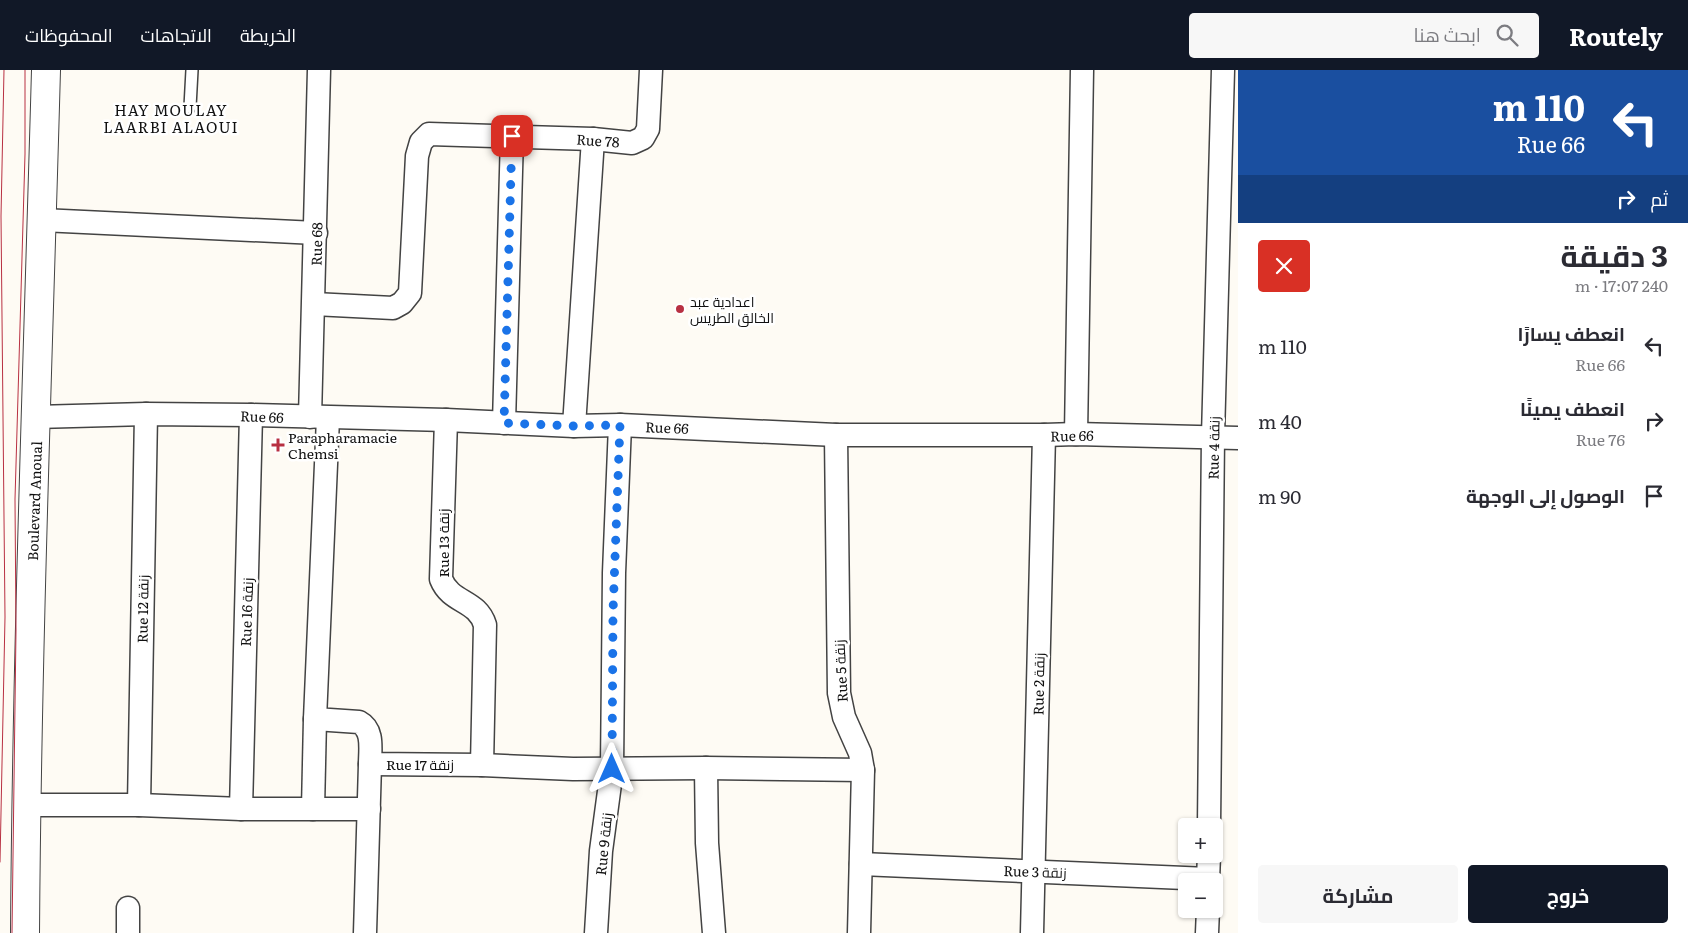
<!DOCTYPE html>
<html lang="ar">
<head>
<meta charset="utf-8">
<style>
  body { margin:0; font-family:Literata,Cairo,serif; background:#f7f7f7; color:#2b2b33; direction:rtl; height:100vh; display:flex; flex-direction:column; font-size:19px; white-space:nowrap }
  * { box-sizing:border-box; margin:0 }
  p { font-size:16px; color:#7c7c81 }
  .icon { flex:none; width:28px; height:28px; fill:none; stroke:currentColor; stroke-width:2; stroke-linecap:round; stroke-linejoin:round }
  .map { position:relative; flex:1; overflow:hidden; direction:ltr }
  .details { display:flex; flex-direction:column; background:#fff; width:450px }
  .details>* { flex:none }
  .hud { background:#1a4fa0; color:#fff; overflow:hidden }
  .fabs { position:absolute; left:1178px; top:748px; display:grid; gap:10px }
  .fabs a { display:grid; place-items:center; width:45px; height:45px; border-radius:5px; background:#fff; box-shadow:0 1px 4px #0004; font-size:25px }
  .pin { position:absolute; display:grid; place-items:center; width:42px; height:42px; color:#fff; margin:-21px; border-radius:10px; box-shadow:0 2px 8px #0006 }
  .me { position:absolute; width:55px; margin:-28px; rotate:0deg; stroke-linejoin:round; filter:drop-shadow(0 0 4px #0008) }
  .turn { display:flex; align-items:center; gap:18px; height:105px; padding:0 20px; font-size:22px }
  .turn .icon { width:65px; height:65px; stroke-width:2.5 }
  .turn b { display:block; font-size:35px; line-height:42px }
  .then { display:flex; align-items:center; height:48px; padding:0 20px; background:#0003; gap:10px; font-size:19px }
  .round { display:grid; place-items:center; flex:none; width:52px; height:52px; border-radius:5px; background:#f7f7f7 }
  .head { display:flex; align-items:center; justify-content:space-between; height:85px; padding:0 20px }
  h1 { font-size:30px; font-weight:700; line-height:38px }
  .button { display:flex; gap:10px; margin-top:auto; padding:10px 20px }
  .button a { flex:1; height:58px; border-radius:5px; background:#111827; color:#fff; font-size:20px; font-weight:700; line-height:58px; text-align:center }
  .button a+a { background:#f7f7f7; color:#2b2b33 }
  ul { padding:0; list-style:none }
  li { display:flex; align-items:center; gap:15px; height:75px; padding:0 20px }
  li div { flex:1 }
  li b { display:block; font-size:19px }
  li em { font-style:normal }
  header { display:flex; align-items:center; gap:30px; box-sizing:border-box; height:70px; padding:0 25px; background:#111827; color:#fff }
  header strong { font-size:24px }
  nav { display:flex; gap:28px; margin-inline-start:auto; font-size:18px }
  .search { width:350px; height:45px; background:#f7f7f7; display:flex; align-items:center; gap:12px; box-sizing:border-box; padding:0 18px; border-radius:5px; color:#7c7c81; font-size:19px }
  main { display:flex; flex:1; min-height:0 }
  .map>svg:first-child { display:block }
</style>
</head>
<body>
<header>
<strong>Routely</strong>
<div class="search"><svg class="icon" aria-label="search" viewBox="0 0 24 24"><circle cx="10" cy="10" r="6"/><path d="M15 15l6 6"/></svg>ابحث هنا</div>
<nav><a>الخريطة</a><a>الاتجاهات</a><a>المحفوظات</a></nav>
</header>
<main>
<section class="details">
<div class="hud">
<div class="turn"><svg class="icon" aria-label="left" viewBox="0 0 24 24"><path d="M17 20v-9H6M10 6l-5 5 5 5"/></svg><div><b>110 m</b>Rue 66</div></div>
<div class="then">ثم<svg class="icon" aria-label="right" viewBox="0 0 24 24"><path d="M7 20v-9h11M14 6l5 5-5 5"/></svg></div>
</div>
<div class="head"><div><h1>3 دقيقة</h1><p>240 m · 17:07</p></div><a class="round" style="background:#d93025;color:#fff"><svg class="icon" aria-label="close" viewBox="0 0 24 24"><path d="M6 6l12 12M18 6L6 18"/></svg></a></div>
<ul>
<li><svg class="icon" aria-label="left" viewBox="0 0 24 24"><path d="M17 20v-9H6M10 6l-5 5 5 5"/></svg><div><b>انعطف يسارًا</b><p>Rue 66</p></div><em>110 m</em></li>
<li><svg class="icon" aria-label="right" viewBox="0 0 24 24"><path d="M7 20v-9h11M14 6l5 5-5 5"/></svg><div><b>انعطف يمينًا</b><p>Rue 76</p></div><em>40 m</em></li>
<li><svg class="icon" aria-label="arrive" viewBox="0 0 24 24"><path d="M6 21V4h12l-3 4 3 4H6"/></svg><div><b>الوصول إلى الوجهة</b></div><em>90 m</em></li>
</ul>
<div class="button"><a>خروج</a><a>مشاركة</a></div>
</section>
<div class="map">
<svg width="1238" height="863" viewBox="0 0 1238 863">
  <rect width="100%" height="100%" fill="#fefbf4"/>
  <g fill="none" stroke-linecap="round" stroke-linejoin="round">
    <g stroke="#434343" stroke-width="14">
      <path id="service" d="M190 37 192 0"/>
    </g>
    <g stroke="#434343" stroke-width="25">
      <g id="minor">
        <path d="M42 150 316 163"/>
        <path d="M314 234 393 238 402 233 410 223 417 86 421 72 429 64 593 69 632 73 643 68 648 59 651 0"/>
        <path d="M36 347 146 344 251 345 446 350 574 356 620 355 836 365H1044L1076 364 1238 368"/>
        <path d="M310 347 319 0"/>
        <path d="M328 348 315 649 359 652C374 660 370 679 370 694L482 695 573 699 706 698 863 700"/>
        <path d="M446 350 441 509C451 534 477 529 485 555L482 695"/>
        <path d="M504 353 512 66"/>
        <path d="M574 356 593 69"/>
        <path d="M1076 364 1082 0"/>
        <path d="M836 365 839 623 844 647 860 683 863 700 859 863"/>
        <path d="M706 698 707 773 714 863"/>
        <path d="M26 735H139L241 739H369"/>
        <path d="M139 735 146 344"/>
        <path d="M241 739 251 345"/>
        <path d="M313 739 315 649"/>
        <path d="M1209 756 1213 366 1223 0"/>
        <path d="M861 794 1208 809"/>
        <path d="M1208 811 1209 784"/>
        <path d="M128 863V838"/>
        <path d="M365 863 370 694"/>
        <path d="M596 863 601 781 612 699 614 503 620 355"/>
        <path d="M1032 863 1044 365"/>
        <path d="M1207 863 1208 839"/>
      </g>
    </g>
    <g stroke="#434343" stroke-width="30">
      <path id="tertiary" d="M25 863C27 575 38 288 46 0"/>
    </g>
    <use href="#service" stroke="#fff" stroke-width="11"/>
    <use href="#minor" stroke="#fff" stroke-width="22"/>
    <use href="#tertiary" stroke="#fff" stroke-width="28"/>
    <g stroke="#b83042" stroke-width="1">
      <path d="M0 792 5 547 1 146 4 0"/>
      <path d="M12 863 16 560 15 429 25 84V0"/>
    </g>
  </g>
  <g fill="none" stroke-linecap="round" stroke-linejoin="round">
    <path stroke="#1a73e8" stroke-width="9" stroke-dasharray="0 16.2" d="M512 66 504 353 574 356 620 355 613 542 612 699"/>
  </g>
  <g fill="#b83042" stroke="#fff" stroke-width="2">
    <circle cx="680" cy="239" r="5"/>
    <path d="M275.5 367.5h5v5h5v5h-5v5h-5v-5h-5v-5h5z"/>
  </g>
  <g text-anchor="middle" dominant-baseline="central" stroke-width="5" stroke-linejoin="round" paint-order="stroke">
    <g font-size="14" fill="#101010" stroke="#fff">
      <text transform="translate(598 70) rotate(4)">Rue 78</text>
      <text transform="translate(316 174) rotate(-89)">Rue 68</text>
      <text transform="translate(262 346) rotate(2)">Rue 66</text>
      <text transform="translate(667 357) rotate(2)">Rue 66</text>
      <text transform="translate(1072 365) rotate(-1)">Rue 66</text>
      <text transform="translate(1213 378) rotate(-89)">Rue 4 زنقة</text>
      <text transform="translate(34 431) rotate(-88)">Boulevard Anoual</text>
      <text transform="translate(443 473) rotate(-90)">Rue 13 زنقة</text>
      <text transform="translate(142 539) rotate(-89)">Rue 12 زنقة</text>
      <text transform="translate(246 542) rotate(-88)">Rue 16 زنقة</text>
      <text transform="translate(840 601) rotate(-93)">Rue 5 زنقة</text>
      <text transform="translate(1038 614) rotate(-89)">Rue 2 زنقة</text>
      <text x="420" y="694">Rue 17 زنقة</text>
      <text transform="translate(603 774) rotate(-84)">Rue 9 زنقة</text>
      <text transform="translate(1035 801) rotate(2)">Rue 3 زنقة</text>
    </g>
    <g font-size="14" fill="#101010" stroke="#fff" text-anchor="start">
      <text x="690" y="231">اعدادية عبد<tspan x="690" dy="16">الخالق الطريس</tspan></text>
      <text x="288" y="367">Parapharamacie<tspan x="288" dy="16">Chemsi</tspan></text>
    </g>
    <g font-size="15" letter-spacing="1" fill="#101010" stroke="#fff">
      <text x="171" y="39">HAY MOULAY<tspan x="171" dy="17">LAARBI ALAOUI</tspan></text>
    </g>
  </g>
</svg>
<div class="fabs">
<a>+</a>
<a>−</a>
</div>
<div class="pin" style="left:512px;top:66px;background:#d93025"><svg class="icon" aria-label="arrive" viewBox="0 0 24 24"><path d="M6 21V4h12l-3 4 3 4H6"/></svg></div>
<svg class="me" style="left:612px;top:699px" viewBox="-20 -20 40 40"><path d="M0-17L14 15 0 8-14 15z" fill="#1a73e8" stroke="#fff" stroke-width="4"/></svg>
</div>
</main>
</body>
</html>
